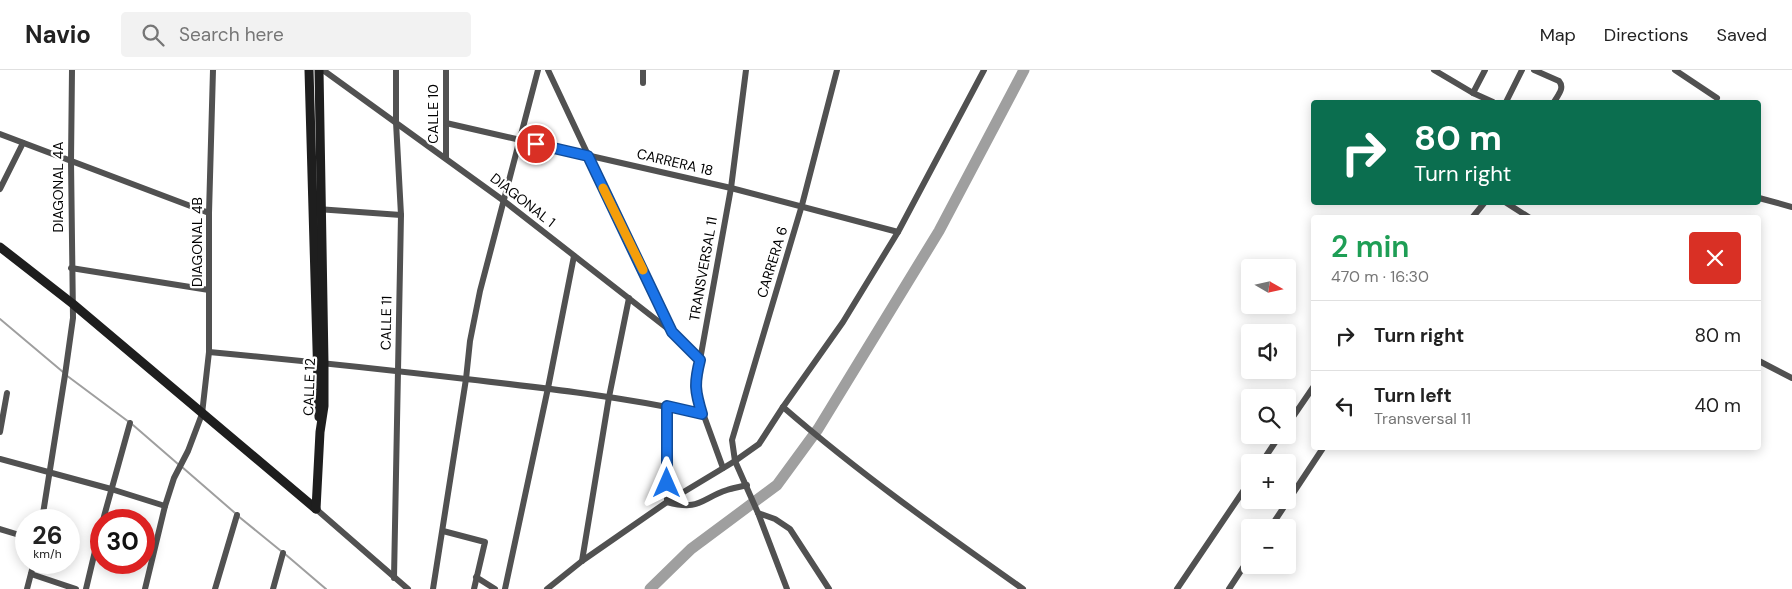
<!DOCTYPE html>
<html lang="en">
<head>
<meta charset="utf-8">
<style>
  body { margin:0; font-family:"DM Sans",sans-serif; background:#f2f2f2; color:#222; height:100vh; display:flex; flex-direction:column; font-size:19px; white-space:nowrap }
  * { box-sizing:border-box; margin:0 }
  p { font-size:16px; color:#767676 }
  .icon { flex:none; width:28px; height:28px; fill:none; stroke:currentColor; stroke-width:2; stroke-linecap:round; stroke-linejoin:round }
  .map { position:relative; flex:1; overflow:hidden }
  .details { position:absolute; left:1311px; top:145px; width:450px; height:235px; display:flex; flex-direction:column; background:#fff; border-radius:5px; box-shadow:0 2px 12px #0003 }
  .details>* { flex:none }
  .hud { position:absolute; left:1311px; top:30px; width:450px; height:105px; border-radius:5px; box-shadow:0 2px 12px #0003; background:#0b6e4f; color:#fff; overflow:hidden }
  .needle { width:32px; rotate:99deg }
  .buttons { position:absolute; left:1241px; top:189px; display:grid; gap:10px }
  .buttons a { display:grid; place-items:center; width:55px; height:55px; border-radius:5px; background:#fff; box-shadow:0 2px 12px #0003; font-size:25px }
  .speed { position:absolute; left:15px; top:439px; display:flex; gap:10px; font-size:25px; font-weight:700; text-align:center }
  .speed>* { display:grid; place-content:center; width:65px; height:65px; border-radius:50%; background:#fff; box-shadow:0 2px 12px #0003; line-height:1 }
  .speed small { font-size:12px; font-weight:400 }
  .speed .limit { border:8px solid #d22; background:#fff; color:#111 }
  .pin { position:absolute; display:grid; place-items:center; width:42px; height:42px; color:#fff; margin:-21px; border:2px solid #fff; border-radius:50%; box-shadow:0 1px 5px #0007 }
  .me { position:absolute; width:55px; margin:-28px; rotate:0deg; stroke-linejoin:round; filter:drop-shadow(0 0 4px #0008) }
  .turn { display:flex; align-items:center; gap:18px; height:105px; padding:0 20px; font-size:22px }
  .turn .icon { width:65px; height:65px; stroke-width:2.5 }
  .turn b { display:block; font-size:35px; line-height:42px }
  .round { display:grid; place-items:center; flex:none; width:52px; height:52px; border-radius:5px; background:#f2f2f2 }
  .head { display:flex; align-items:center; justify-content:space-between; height:85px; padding:0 20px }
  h1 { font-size:30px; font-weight:600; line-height:38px; color:#1e9e55 }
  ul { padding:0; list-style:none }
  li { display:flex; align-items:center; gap:15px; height:70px; padding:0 20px; border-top:1px solid #e0e0e0 }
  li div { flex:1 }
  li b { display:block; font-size:19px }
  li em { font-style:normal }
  header { display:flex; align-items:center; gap:30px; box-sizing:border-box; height:70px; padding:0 25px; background:#fff; border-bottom:1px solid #e0e0e0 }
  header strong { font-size:24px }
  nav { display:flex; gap:28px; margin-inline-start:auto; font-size:18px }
  .search { width:350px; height:45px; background:#f2f2f2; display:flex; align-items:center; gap:12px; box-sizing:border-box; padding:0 18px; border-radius:5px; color:#767676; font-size:19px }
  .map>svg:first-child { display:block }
</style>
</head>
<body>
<header>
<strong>Navio</strong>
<div class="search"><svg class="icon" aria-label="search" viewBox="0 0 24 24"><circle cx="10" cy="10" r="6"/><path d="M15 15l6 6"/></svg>Search here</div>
<nav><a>Map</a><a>Directions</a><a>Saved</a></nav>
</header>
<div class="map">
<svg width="1792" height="519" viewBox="0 0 1792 519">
  <rect width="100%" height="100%" fill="#fff"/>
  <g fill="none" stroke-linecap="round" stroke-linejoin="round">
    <g stroke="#9f9f9f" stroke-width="2">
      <path d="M0 249 63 302"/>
      <path d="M66 305 129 352"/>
      <path d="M133 355 178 394"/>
      <path d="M182 397 235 443"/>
      <path d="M238 446 281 481"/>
      <path d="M285 484 326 519"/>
    </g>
    <path stroke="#9f9f9f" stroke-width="11" d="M650 519 691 479 777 415 818 359 939 161 1024 0"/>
    <g stroke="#515151" stroke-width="6">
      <path d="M323 0 504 131 672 262 700 290"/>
      <path d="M446 0V88"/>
      <path d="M548 0 671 261"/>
      <path d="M643 0V13"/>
      <path d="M1434 0 1473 23 1493 32"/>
      <path d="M1534 0 1559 11C1565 18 1558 25 1554 32"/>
      <path d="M1675 0 1717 28"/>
      <path d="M1473 23 1485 0"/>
      <path d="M1506 32 1522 0"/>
      <path d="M446 53 731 118 898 162"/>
      <path d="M0 64 209 143"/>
      <path d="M0 119 23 73"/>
      <path d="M1759 128 1792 137"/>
      <path d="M1505 132 1530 148"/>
      <path d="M317 139 401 145"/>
      <path d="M1472 148 1485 132"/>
      <path d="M71 198 209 220"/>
      <path d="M209 282C295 290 380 299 466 309 545 318 624 327 702 344"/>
      <path d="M1759 291 1792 308"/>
      <path d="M667 336V432C700 441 700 429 727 420 733 418 740 417 747 415"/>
      <path d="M783 337C859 403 941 461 1023 519"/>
      <path d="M1288 354 1314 316"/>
      <path d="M0 362 7 323"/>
      <path d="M0 389 111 419 165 436"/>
      <path d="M1262 392 1280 365"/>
      <path d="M723 398 696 324 695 308 700 290 731 118 746 0"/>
      <path d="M316 439 408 519"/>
      <path d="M758 443 775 449 790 459 829 519"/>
      <path d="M42 450 65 305 73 248 71 91 72 0"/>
      <path d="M103 450 130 353"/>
      <path d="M1270 458 1323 378"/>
      <path d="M0 459 26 467"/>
      <path d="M443 461 485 472 474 519"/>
      <path d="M582 491 609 327 629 228"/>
      <path d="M31 504 76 519"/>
      <path d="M476 507 495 519"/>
      <path d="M394 508 401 145 396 52V0"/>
      <path d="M27 519 34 492"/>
      <path d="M86 519 101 456"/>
      <path d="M145 519 165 436 174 408 188 381 202 344 209 282V143L213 0"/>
      <path d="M215 519 237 445"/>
      <path d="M273 519 283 483"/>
      <path d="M433 519 466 309 470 271 480 221 538 0"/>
      <path d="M505 519 548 318 574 186"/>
      <path d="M547 519 582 491 667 432 735 391 759 374 783 337 843 252 898 162 984 0"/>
      <path d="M787 519 758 443 735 391 732 370 802 135 837 0"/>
      <path d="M1177 519 1250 411"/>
      <path d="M1229 519 1250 487"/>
    </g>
    <g stroke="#1e1e1e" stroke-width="9">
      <path d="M309 0 319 347"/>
      <path d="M0 177 73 234 316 439"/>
      <path d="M316 439 320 362 324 336V293L319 0"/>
    </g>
  </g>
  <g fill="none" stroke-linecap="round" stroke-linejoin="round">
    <g stroke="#114b97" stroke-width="12">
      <path id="route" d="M536 74 588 86 672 262 700 290C694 314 695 321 702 344L667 336V413"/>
    </g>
    <use href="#route" stroke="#1a73e8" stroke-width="9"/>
    <path stroke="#f59e0b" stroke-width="9" d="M603 118 643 200"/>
  </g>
  <g text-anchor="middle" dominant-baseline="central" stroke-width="4.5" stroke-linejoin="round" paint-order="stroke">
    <g font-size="14" fill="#000" stroke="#fff">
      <text transform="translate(433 44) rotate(-90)">CALLE 10</text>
      <text transform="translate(675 92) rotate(13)">CARRERA 18</text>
      <text transform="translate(58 117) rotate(-90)">DIAGONAL 4A</text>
      <text transform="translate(523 130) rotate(38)">DIAGONAL 1</text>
      <text transform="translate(197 172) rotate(-90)">DIAGONAL 4B</text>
      <text transform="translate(772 192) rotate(-73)">CARRERA 6</text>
      <text transform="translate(703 199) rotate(-80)">TRANSVERSAL 11</text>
      <text transform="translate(386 253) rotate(-89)">CALLE 11</text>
      <text transform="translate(309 317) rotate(-88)">CALLE 12</text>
    </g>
  </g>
</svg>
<div class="buttons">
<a><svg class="needle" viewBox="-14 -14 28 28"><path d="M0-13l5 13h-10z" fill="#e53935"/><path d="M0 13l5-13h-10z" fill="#767676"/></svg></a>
<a><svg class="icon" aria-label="sound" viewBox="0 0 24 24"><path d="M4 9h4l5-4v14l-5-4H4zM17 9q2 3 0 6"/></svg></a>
<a><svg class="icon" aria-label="search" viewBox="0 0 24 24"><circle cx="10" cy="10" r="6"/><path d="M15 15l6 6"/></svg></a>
<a>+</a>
<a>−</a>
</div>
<div class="speed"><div>26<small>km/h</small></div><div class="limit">30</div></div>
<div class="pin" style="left:536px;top:74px;background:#d93025"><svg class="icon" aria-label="arrive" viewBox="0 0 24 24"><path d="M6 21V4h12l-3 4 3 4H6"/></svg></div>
<svg class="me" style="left:667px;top:413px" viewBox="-20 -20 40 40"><path d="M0-17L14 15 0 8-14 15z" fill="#1a73e8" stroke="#fff" stroke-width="4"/></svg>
<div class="hud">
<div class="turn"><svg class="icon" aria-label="right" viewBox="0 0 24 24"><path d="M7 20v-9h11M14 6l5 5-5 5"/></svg><div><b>80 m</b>Turn right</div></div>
</div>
<section class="details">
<div class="head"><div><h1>2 min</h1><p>470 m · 16:30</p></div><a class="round" style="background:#d93025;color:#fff"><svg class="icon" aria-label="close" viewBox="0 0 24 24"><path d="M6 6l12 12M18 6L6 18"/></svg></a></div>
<ul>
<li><svg class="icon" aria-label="right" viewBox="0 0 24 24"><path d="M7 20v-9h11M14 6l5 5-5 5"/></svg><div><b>Turn right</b></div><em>80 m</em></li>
<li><svg class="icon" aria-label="left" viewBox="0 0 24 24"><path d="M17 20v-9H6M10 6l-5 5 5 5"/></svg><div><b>Turn left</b><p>Transversal 11</p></div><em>40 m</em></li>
</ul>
</section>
</div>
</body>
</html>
